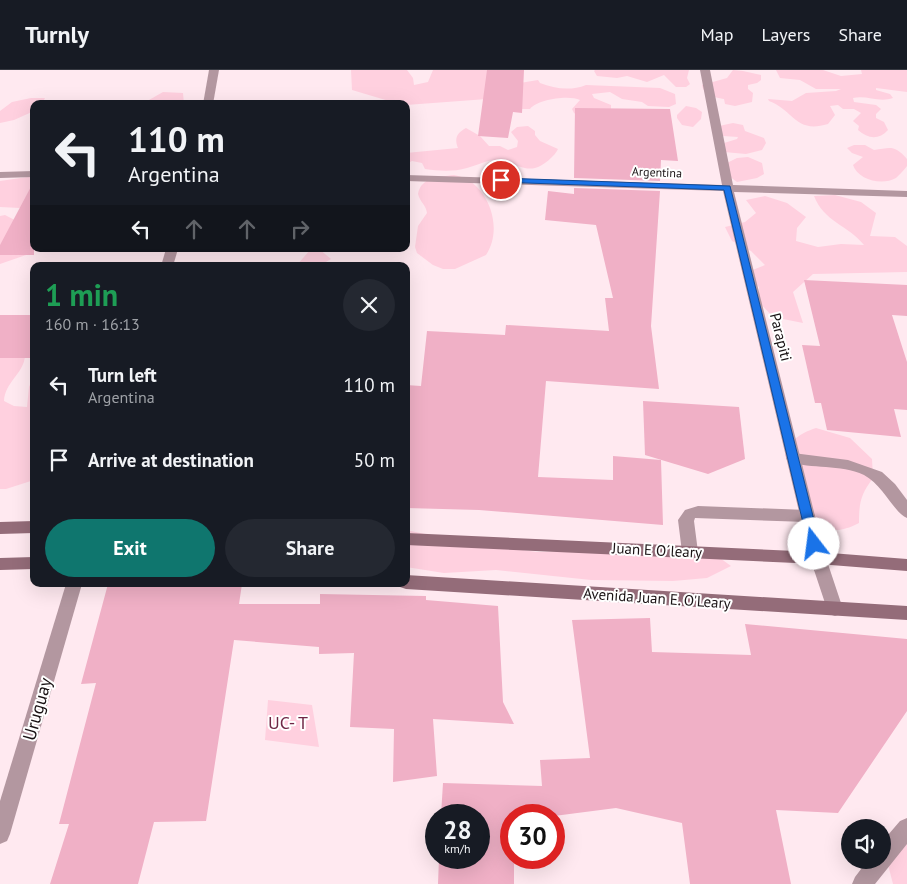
<!DOCTYPE html>
<html lang="en">
<head>
<meta charset="utf-8">
<style>
  body { margin:0; font-family:"PT Sans",sans-serif; background:#242831; color:#f1f3f6; height:100vh; display:flex; flex-direction:column; font-size:19px; white-space:nowrap }
  * { box-sizing:border-box; margin:0 }
  p { font-size:16px; color:#9ea1a6 }
  .icon { flex:none; width:28px; height:28px; fill:none; stroke:currentColor; stroke-width:2; stroke-linecap:round; stroke-linejoin:round }
  .map { position:relative; flex:1; overflow:hidden }
  .details { position:absolute; left:30px; top:192px; width:380px; height:325px; display:flex; flex-direction:column; background:#171b24; border-radius:10px; box-shadow:0 5px 20px #0002 }
  .details>* { flex:none }
  .guide { position:absolute; left:30px; top:30px; width:380px; height:152px; border-radius:10px; box-shadow:0 5px 20px #0002; background:#171b24; color:#f1f3f6; overflow:hidden }
  .controls { position:absolute; left:841px; top:749px; display:grid; gap:10px }
  .controls a { display:grid; place-items:center; width:50px; height:50px; border-radius:50%; background:#171b24; box-shadow:0 5px 20px #0002; font-size:25px }
  .speed { position:absolute; left:425px; top:734px; display:flex; gap:10px; font-size:25px; font-weight:700; text-align:center }
  .speed>* { display:grid; place-content:center; width:65px; height:65px; border-radius:50%; background:#171b24; box-shadow:0 5px 20px #0002; line-height:1 }
  .speed small { font-size:12px; font-weight:400 }
  .speed .limit { border:8px solid #d22; background:#fff; color:#111 }
  .pin { position:absolute; display:grid; place-items:center; width:42px; height:42px; color:#fff; margin:-21px; border:2px solid #fff; border-radius:50%; box-shadow:0 1px 5px #0007 }
  .me { position:absolute; width:55px; margin:-28px; rotate:345deg; stroke-linejoin:round; filter:drop-shadow(0 0 4px #0008) }
  .turn { display:flex; align-items:center; gap:18px; height:105px; padding:0 15px; font-size:22px }
  .turn .icon { width:65px; height:65px; stroke-width:2.5 }
  .turn b { display:block; font-size:35px; line-height:42px }
  .lanes { display:flex; align-items:center; height:48px; padding:0 15px; background:#0003; justify-content:center; gap:25px; direction:ltr }
  .lanes .off { opacity:.35 }
  .round { display:grid; place-items:center; flex:none; width:52px; height:52px; border-radius:26px; background:#242831 }
  .headline { display:flex; align-items:center; justify-content:space-between; height:85px; padding:0 15px }
  h1 { font-size:30px; font-weight:800; line-height:38px; color:#1e9e55 }
  .cta { display:flex; gap:10px; margin-top:auto; padding:10px 15px }
  .cta a { flex:1; height:58px; border-radius:30px; background:#0f766e; color:#fff; font-size:20px; font-weight:800; line-height:58px; text-align:center }
  .cta a+a { background:#242831; color:#f1f3f6 }
  ul { padding:0; list-style:none }
  li { display:flex; align-items:center; gap:15px; height:75px; padding:0 15px }
  li div { flex:1 }
  li b { display:block; font-size:19px }
  li em { font-style:normal }
  header { display:flex; align-items:center; gap:30px; box-sizing:border-box; height:70px; padding:0 25px; background:#171b24; border-bottom:1px solid #363941 }
  header strong { font-size:24px }
  nav { display:flex; gap:28px; margin-inline-start:auto; font-size:18px }
  .map>svg:first-child { display:block }
</style>
</head>
<body>
<header>
<strong>Turnly</strong>
<nav><a>Map</a><a>Layers</a><a>Share</a></nav>
</header>
<div class="map">
<svg width="907" height="814" viewBox="0 0 907 814">
  <rect width="100%" height="100%" fill="#ffe9f0"/>
  <g fill="#ffd0df">
    <path d="M351 0H407L413 8 414 15 428 12 433 0H487V29L406 35 399 34 352 20Z"/>
    <path d="M595 0H689L687 8 690 14 686 17H676L664 5 647 12 627 6 617 8 597 6 594 1Z"/>
    <path d="M733 0 743 1 761 5V10L757 13 748 15V19L753 23 752 32 735 36 725 34 724 29C714 27 704 26 702 15L727 8Z"/>
    <path d="M776 0H823L841 6 862 4 861 0H907V22L876 18V20L890 24 893 28C879 33 867 25 853 28L854 32 876 35 881 39 876 44V48L884 52 888 60C879 70 868 69 858 60L859 56 853 51 861 43 854 39H843L838 35 830 36 835 45 828 54C795 64 794 40 769 31L768 29 792 31 806 23 836 21 841 19H816L800 10 780 8Z"/>
    <path d="M538 10 540 13C555 19 571 21 586 15L660 18 675 24 676 34 669 37 648 36 642 32 622 29 610 22 592 24 594 28 611 35V39L581 47 574 43 572 39 580 30C569 25 538 29 530 39H520V13Z"/>
    <path d="M163 22 183 23 184 34H142Z"/>
    <path d="M31 28H45L42 34H34V41L14 50 0 53V41L12 32Z"/>
    <path d="M686 36 696 38 702 42 701 49 693 57 682 55 677 48V45Z"/>
    <path d="M733 53 743 55 745 61 764 68 766 73 762 80 746 84 724 82V73L737 69 738 67 723 66 719 56Z"/>
    <path d="M528 56 535 61V65L540 71 558 79C555 86 543 96 535 98 522 101 510 90 497 90 486 90 478 95 467 98 453 102 439 101 425 99L422 93 412 91 406 94V83L458 78C454 68 457 63 466 58L480 66 489 76H500L508 80 517 77 518 71 511 62 517 57Z"/>
    <path d="M854 75H865L874 80C890 78 894 74 907 89V96C904 100 899 105 896 108 882 116 858 110 853 95L863 87 852 83 847 78Z"/>
    <path d="M748 87 762 93 764 104 757 108 737 112 729 106 723 95 737 88Z"/>
    <path d="M454 105C487 110 505 157 486 185L455 199H443L433 195 417 183 415 177 418 156 427 143C426 135 420 132 418 124 421 107 439 107 454 105Z"/>
    <path d="M34 106V135L20 138 0 137V111Z"/>
    <path d="M835 125 861 132 876 143 870 166 895 167 907 176V202L813 204 793 222 803 253 773 247 759 232V217L745 203 765 195 751 181 732 171 725 157 745 152 756 143 746 130 765 126 787 133 806 147 797 158 796 171 818 177 841 174 864 175C848 155 824 152 814 126Z"/>
    <path d="M5 145 28 157 20 171 26 185 0 194V146Z"/>
    <path d="M311 179H319L331 189 319 196H296Z"/>
    <path d="M0 259 25 286C24 303 5 312 4 331L14 336 27 337 29 317 34 306V410L6 419H0Z"/>
    <path d="M816 358 850 368 872 389 873 408C861 424 859 432 859 453 835 465 831 460 808 450L798 406 785 386C791 369 799 364 816 358Z"/>
    <path d="M406 460 463 472 537 482 671 478 713 483 731 496 707 508 673 511 591 510 496 500 444 503 406 497Z"/>
    <path d="M268 630 312 635 319 677 265 670Z"/>
    <path d="M907 756V814H893L885 783Z"/>
  </g>
  <g fill="#f0b0c6">
    <path d="M487 0H524L522 43 513 42 508 68 478 66Z"/>
    <path d="M575 38 670 39 678 91 661 90 660 111 574 108Z"/>
    <path d="M34 111V185H0V175Z"/>
    <path d="M574 118 660 121 651 256 659 319 546 311 538 407 613 410V386L661 390 663 455 479 440 406 438V315L421 316 427 261 505 265 506 255 609 261 605 228H613L596 155 545 150 548 121 574 124Z"/>
    <path d="M804 210 907 215V246L892 245 907 292V340L894 339 901 367 827 360 821 333H815L802 275 820 276Z"/>
    <rect x="0" y="245" width="34" height="43"/>
    <path d="M643 331 739 337 745 389 708 404 645 385Z"/>
    <path d="M108 514H242L239 534H320V524L426 526V530L498 536 503 632 514 654 433 649 437 706 393 712 394 659 350 657 354 583 319 584V577L234 570 206 751 154 752 138 814H50L69 754H59L96 613 81 614Z"/>
    <path d="M650 548 652 582 751 585 745 554 907 569V641L838 743 776 740 791 814H690L682 753 616 738 554 746 511 745V788H514V814H438L439 788H479V745H441L443 713 542 716 540 690 590 688 572 550Z"/>
  </g>
  <g fill="none" stroke-linecap="round" stroke-linejoin="round">
    <g fill="#b397a0" fill-rule="evenodd">
      <path d="M793 383 848 390 882 402 895 414 907 430V448C895 444 883 415 864 405 840 394 812 399 788 392L786 388 788 384Z"/>
      <path d="M698 436 807 440 813 442 815 446 813 450 807 452 695 448 694 451 698 482 696 486 690 488 684 486 682 482 678 450 685 440Z"/>
    </g>
    <g fill="#b397a0" fill-rule="evenodd">
      <path d="M209 0H219L213 34H203Z"/>
      <path d="M700 0H710L733 115 907 121V127L734 122 815 446 826 488 843 539 841 544 835 546 829 544 827 539 810 488 723 121 406 111V105L722 115Z"/>
      <path d="M34 101V107L0 108V102Z"/>
      <path d="M166 179H178L173 196H161Z"/>
      <path d="M66 514H82L10 764 7 771 0 774V731Z"/>
      <path d="M907 748V774L875 814H852L855 807 868 790H882V772L900 751Z"/>
    </g>
    <g fill="#946c79" fill-rule="evenodd">
      <path d="M34 451V463L0 464V452Z"/>
      <path d="M406 463 818 482 907 489V501L818 494 406 475Z"/>
      <path d="M34 487V499L0 500V488Z"/>
      <path d="M406 505 907 536V550L406 519 400 517 399 514H406Z"/>
    </g>
  </g>
  <path fill="#1a73e8" stroke="#114b97" d="M501 108 730 116 820 474 819 477H810L808 474 724 120 498 112V109Z"/>
  <g text-anchor="middle" dominant-baseline="central" stroke-width="4" stroke-linejoin="round" paint-order="stroke">
    <g font-size="12" fill="#191214" stroke="#fff">
      <text transform="translate(657 102) rotate(2)">Argentina</text>
    </g>
    <g font-size="15" fill="#191214" stroke="#fff">
      <text transform="translate(781 267) rotate(76)">Parapiti</text>
      <text transform="translate(657 480) rotate(3)">Juan E O´leary</text>
      <text transform="translate(657 528) rotate(4)">Avenida Juan E. O'Leary</text>
    </g>
    <g font-size="18" fill="#191214" stroke="#fff">
      <text transform="translate(37 639) rotate(-74)">Uruguay</text>
    </g>
    <g font-size="18" fill="#6f2645" stroke="#fff">
      <text x="288" y="652">UC- T</text>
    </g>
  </g>
</svg>
<div class="controls">
<a><svg class="icon" aria-label="sound" viewBox="0 0 24 24"><path d="M4 9h4l5-4v14l-5-4H4zM17 9q2 3 0 6"/></svg></a>
</div>
<div class="speed"><div>28<small>km/h</small></div><div class="limit">30</div></div>
<div class="pin" style="left:501px;top:110px;background:#d93025"><svg class="icon" aria-label="arrive" viewBox="0 0 24 24"><path d="M6 21V4h12l-3 4 3 4H6"/></svg></div>
<svg class="me" style="left:814px;top:474px" viewBox="-20 -20 40 40"><circle r="19" fill="#fff"/><path d="M0-13L10 11 0 6-10 11z" fill="#1a73e8"/></svg>
<div class="guide">
<div class="turn"><svg class="icon" aria-label="left" viewBox="0 0 24 24"><path d="M17 20v-9H6M10 6l-5 5 5 5"/></svg><div><b>110 m</b>Argentina</div></div>
<div class="lanes"><svg class="icon" aria-label="left" viewBox="0 0 24 24"><path d="M17 20v-9H6M10 6l-5 5 5 5"/></svg><svg class="icon off" aria-label="ahead" viewBox="0 0 24 24"><path d="M12 20V5M6 11l6-6 6 6"/></svg><svg class="icon off" aria-label="ahead" viewBox="0 0 24 24"><path d="M12 20V5M6 11l6-6 6 6"/></svg><svg class="icon off" aria-label="right" viewBox="0 0 24 24"><path d="M7 20v-9h11M14 6l5 5-5 5"/></svg></div>
</div>
<section class="details">
<div class="headline"><div><h1>1 min</h1><p>160 m · 16:13</p></div><a class="round"><svg class="icon" aria-label="close" viewBox="0 0 24 24"><path d="M6 6l12 12M18 6L6 18"/></svg></a></div>
<ul>
<li><svg class="icon" aria-label="left" viewBox="0 0 24 24"><path d="M17 20v-9H6M10 6l-5 5 5 5"/></svg><div><b>Turn left</b><p>Argentina</p></div><em>110 m</em></li>
<li><svg class="icon" aria-label="arrive" viewBox="0 0 24 24"><path d="M6 21V4h12l-3 4 3 4H6"/></svg><div><b>Arrive at destination</b></div><em>50 m</em></li>
</ul>
<div class="cta"><a>Exit</a><a>Share</a></div>
</section>
</div>
</body>
</html>
